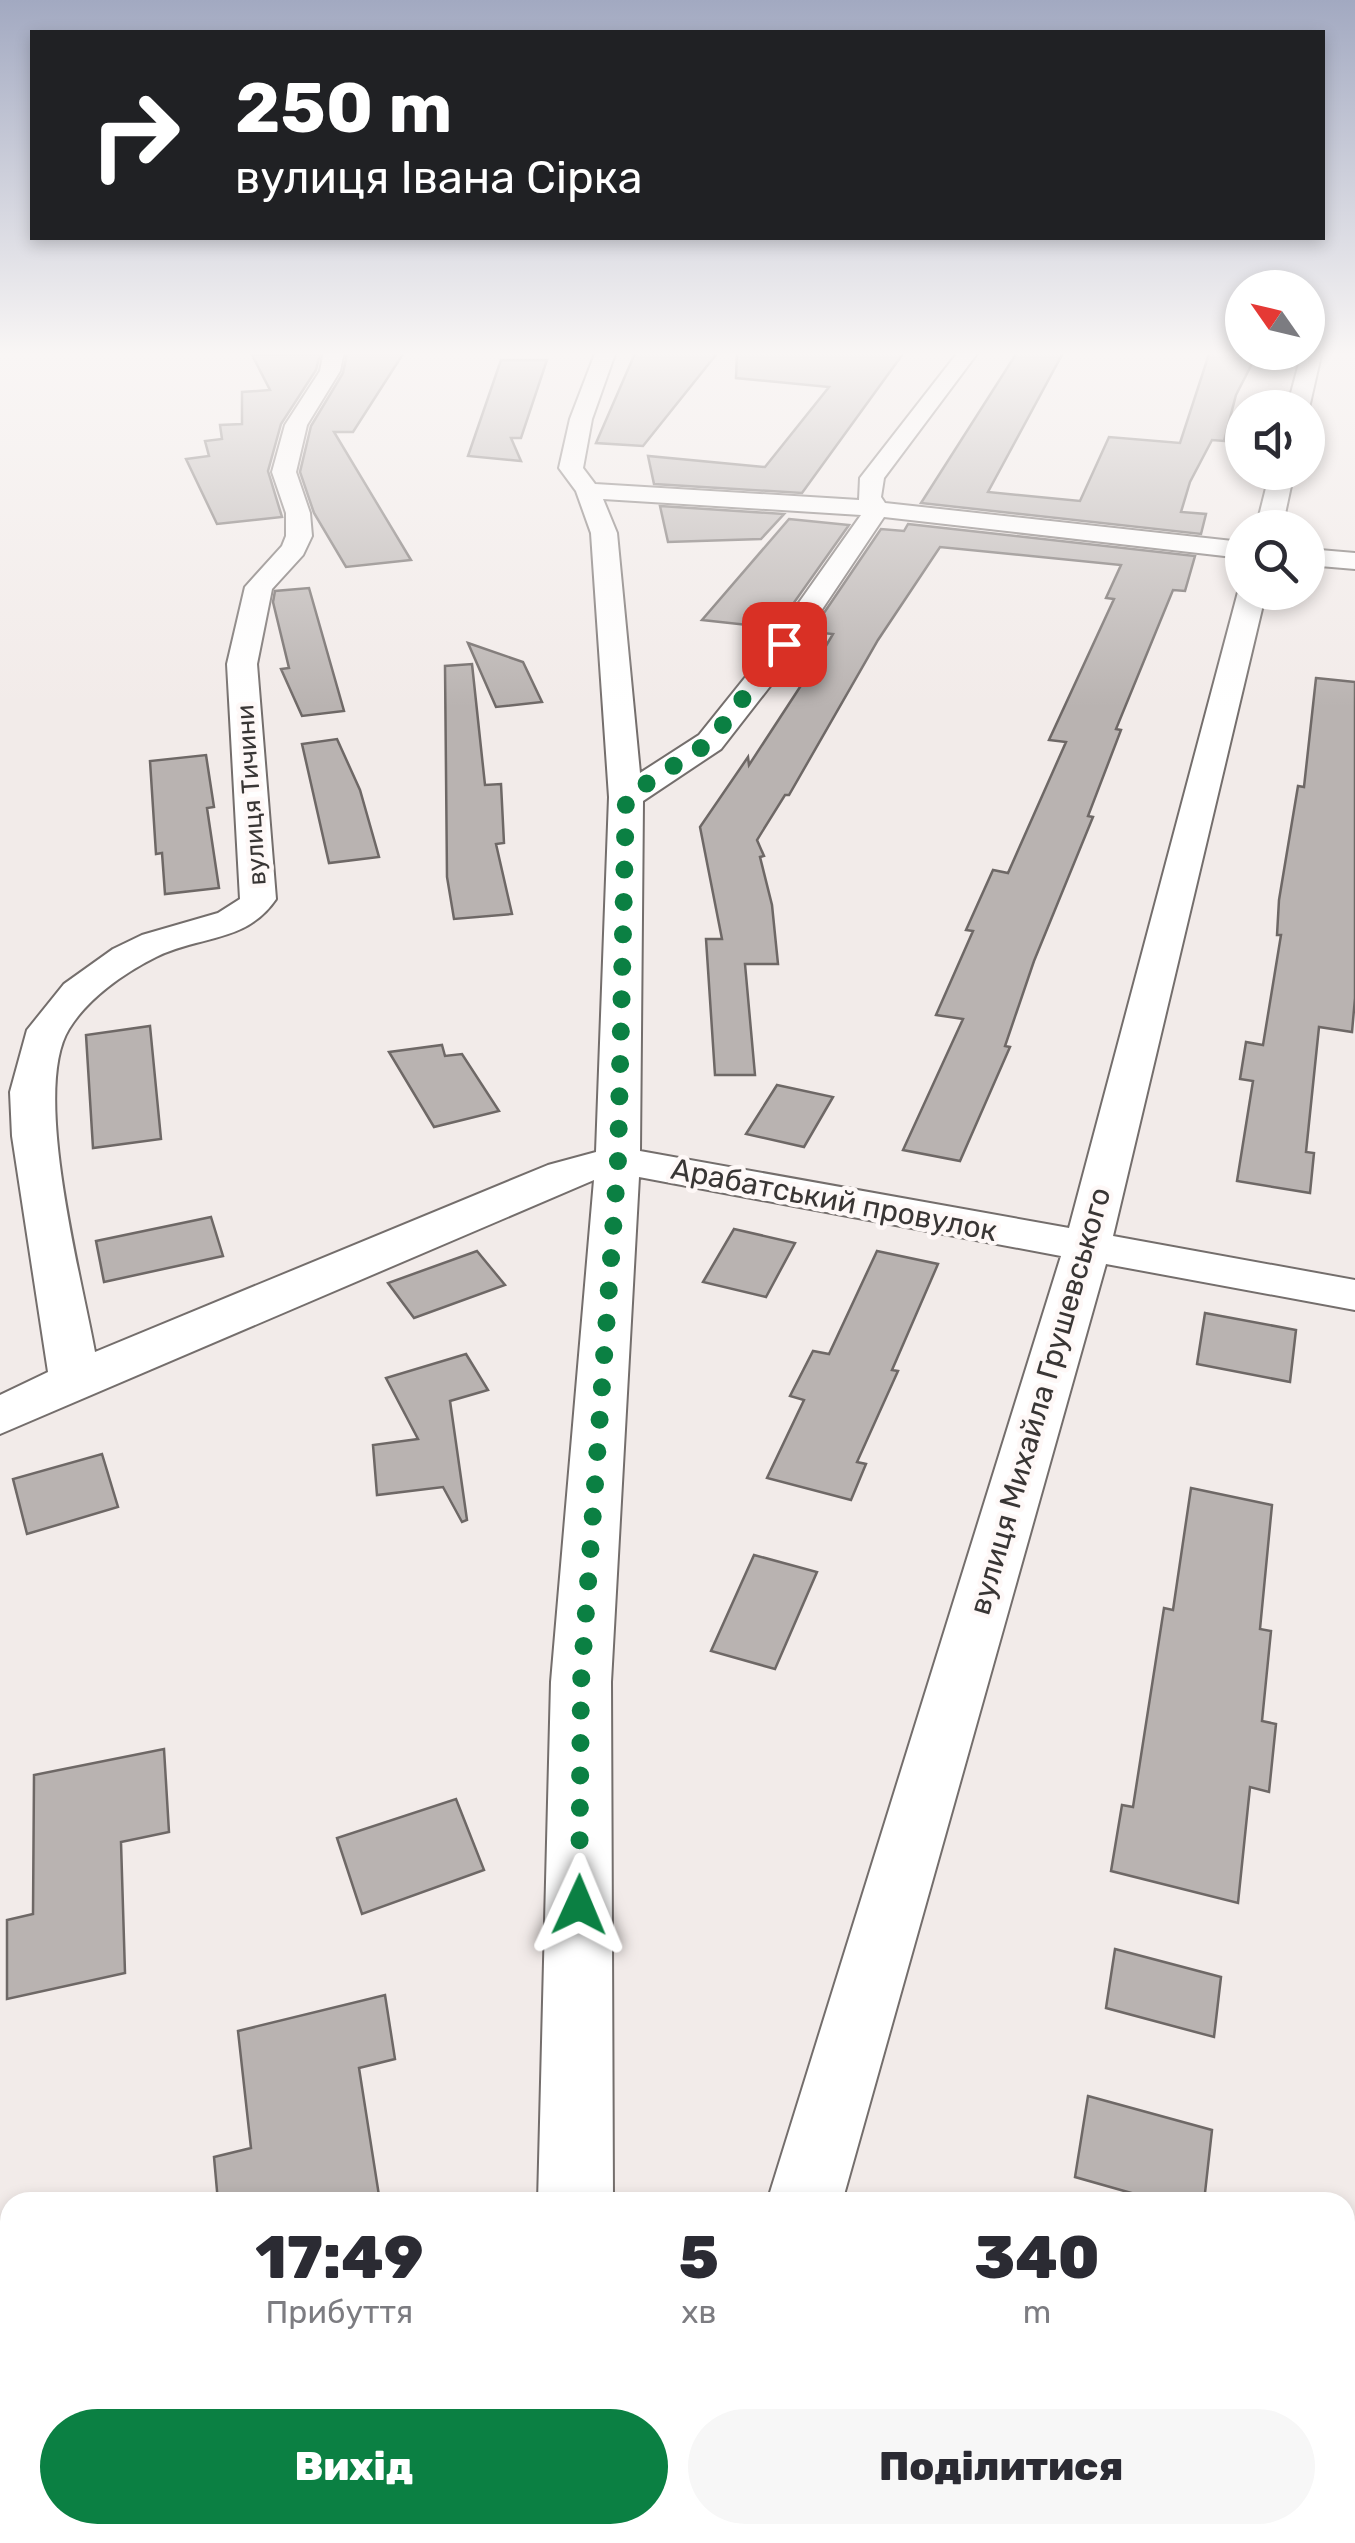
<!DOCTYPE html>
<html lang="uk">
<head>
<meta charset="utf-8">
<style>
  body { margin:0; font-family:Rubik,sans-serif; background:#f7f7f7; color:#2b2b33; height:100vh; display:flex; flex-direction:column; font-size:38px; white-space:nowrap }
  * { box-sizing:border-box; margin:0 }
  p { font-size:32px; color:#7c7c81 }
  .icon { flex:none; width:55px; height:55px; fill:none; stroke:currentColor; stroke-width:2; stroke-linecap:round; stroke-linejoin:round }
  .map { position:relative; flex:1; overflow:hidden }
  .side { position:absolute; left:0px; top:2192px; width:1355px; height:352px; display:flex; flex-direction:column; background:#fff; border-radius:30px 30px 0 0; box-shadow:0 5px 15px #0003 }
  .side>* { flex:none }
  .top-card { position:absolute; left:30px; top:30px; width:1295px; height:210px; border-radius:0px; box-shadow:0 5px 15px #0003; background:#202124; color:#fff; overflow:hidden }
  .needle { width:65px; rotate:304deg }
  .tools { position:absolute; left:1225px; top:270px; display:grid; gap:20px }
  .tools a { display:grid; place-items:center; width:100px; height:100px; border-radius:50%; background:#fff; box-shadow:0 5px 15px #0003; font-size:50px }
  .pin { position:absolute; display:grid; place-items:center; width:85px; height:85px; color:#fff; margin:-42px; border-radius:20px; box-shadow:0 5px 15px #0006 }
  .me { position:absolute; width:110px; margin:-55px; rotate:1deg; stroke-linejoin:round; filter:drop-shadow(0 0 8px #0008) }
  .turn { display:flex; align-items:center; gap:35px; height:210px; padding:0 40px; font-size:45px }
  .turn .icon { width:130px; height:130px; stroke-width:2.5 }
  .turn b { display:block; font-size:70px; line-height:85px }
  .eta { display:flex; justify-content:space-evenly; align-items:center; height:170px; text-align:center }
  .eta b { font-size:60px; font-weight:800; line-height:70px }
  .action { display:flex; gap:20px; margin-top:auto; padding:20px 40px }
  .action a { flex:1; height:115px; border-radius:60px; background:#0b8043; color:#fff; font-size:40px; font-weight:800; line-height:115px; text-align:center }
  .action a+a { background:#f7f7f7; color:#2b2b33 }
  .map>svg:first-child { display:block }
</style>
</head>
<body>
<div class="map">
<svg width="1355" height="2543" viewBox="0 0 1355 2543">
  <rect width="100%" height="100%" fill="#f2ebe9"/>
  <g fill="#b9b3b1" stroke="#6e6866" stroke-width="2.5">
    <path d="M636 351H719L643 446 596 443Z"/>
    <path d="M737 351H905L802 493 654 484 648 456 765 467 829 387 736 378Z"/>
    <path d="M1018 351H1064L988 492 1080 501 1109 437 1180 443 1210 351 1258 352 1236 395 1224 441 1212 440 1190 482 1181 512 1206 514 1201 534 921 503Z"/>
    <path d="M320 354 316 370 281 424 268 471 282 517 217 524 186 459 209 456 205 441 222 439 220 425 242 424V392L270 390 252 355Z"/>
    <path d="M347 354H403L353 432H334L411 560 346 567 314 513 300 472 311 426 343 373Z"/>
    <path d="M501 360H547L521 438H511L521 461 468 456Z"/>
    <path d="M660 506 784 514 761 539 668 542Z"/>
    <path d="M789 519 849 525 776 628 702 620Z"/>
    <path d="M908 524 1195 556 1185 591 1173 590 1116 729 1121 730 1088 816 1093 817 1034 961 1005 1046 1010 1047 960 1161 903 1150 963 1019 936 1015 973 931 966 930 993 870 1008 873 1066 742 1049 740 1114 599 1106 598 1121 565 940 547 878 640 789 795H785L757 840 764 856 760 857 772 905 778 964H745L755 1075H715L706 939H722L700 827 748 757 749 765 817 661 833 634 811 632 881 529 904 531Z"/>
    <path d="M309 588 344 711 302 716 281 669 289 668 273 602 275 591Z"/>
    <path d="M468 643 523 662 542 702 496 707Z"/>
    <path d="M472 664 485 785 501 784 504 843 496 844 512 914 454 919 447 877 445 666Z"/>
    <path d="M1316 678 1355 682V998L1352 1032 1319 1027 1306 1152 1314 1153 1310 1193 1237 1181 1253 1081 1240 1079 1246 1042 1263 1045 1281 935H1277L1279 900 1298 786 1304 787Z"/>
    <path d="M337 739 360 790 379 857 329 863 302 744Z"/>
    <path d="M206 755 214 807 207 808 219 888 165 894 162 853 156 854 150 761Z"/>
    <path d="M150 1026 161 1139 93 1148 86 1035Z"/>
    <path d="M442 1045 445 1056 462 1054 499 1111 434 1127 389 1052Z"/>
    <path d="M777 1085 833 1097 804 1147 746 1134Z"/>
    <path d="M211 1217 223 1256 104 1282 96 1241Z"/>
    <path d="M734 1229 795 1243 766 1297 703 1282Z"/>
    <path d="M477 1251 505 1285 414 1318 388 1283Z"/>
    <path d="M877 1251 938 1264 892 1370 898 1371 857 1462 866 1464 851 1500 767 1478 804 1400 790 1396 813 1351 829 1354Z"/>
    <path d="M1205 1313 1296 1330 1290 1382 1197 1364Z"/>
    <path d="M466 1354 488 1390 450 1401 467 1520 462 1522 443 1487 377 1495 373 1445 418 1439 386 1378Z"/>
    <path d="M102 1454 118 1507 27 1534 13 1479Z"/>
    <path d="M1191 1488 1272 1505 1260 1629 1271 1631 1262 1721 1276 1724 1269 1792 1250 1787 1238 1903 1111 1871 1122 1805 1133 1807 1164 1608 1173 1610Z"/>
    <path d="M754 1555 817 1572 775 1669 711 1651Z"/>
    <path d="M164 1749 169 1832 121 1842 125 1973 7 1999V1920L33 1914 34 1775Z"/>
    <path d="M456 1799 484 1870 362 1914 337 1838Z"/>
    <path d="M1115 1949 1221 1977 1214 2037 1106 2008Z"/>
    <path d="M385 1995 395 2059 359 2068 380 2202H218L214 2157 251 2148 238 2031Z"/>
    <path d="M1088 2096 1212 2130 1204 2202H1163L1075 2177Z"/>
  </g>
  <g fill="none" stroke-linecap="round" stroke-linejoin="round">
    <g stroke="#746e6c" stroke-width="4">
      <g id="street">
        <path d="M324 351H344L340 371 307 425 296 472 310 513 312 536 303 555 272 589 257 664 276 899C246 943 201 935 156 957 124 973 88 998 69 1029 31 1090 82 1279 95 1352L548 1165 596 1152 609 797 591 533 576 491 559 468 570 419 596 351H616L592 419 583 468 595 484 859 500 860 478 959 351H979L884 478 881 497 885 503 1242 542V558L884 517 774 681 721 749 643 801 640 1151 1069 1228 1238 592 1242 586V592H1266L1113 1236 1355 1280V1310L1106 1264 842 2202H767L1061 1256 639 1177 611 1682 613 2202H538L551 1682 594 1180 0 1434V1395L48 1372 12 1136 10 1092 27 1030 64 984 113 949 142 935 218 913 240 899 227 664 245 587 282 546 286 536V513L272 472 285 425 320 371ZM603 499 861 515 752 669 699 735 640 773 617 533Z"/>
        <path d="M1322 351 1309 408H1287L1302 352Z"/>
        <path d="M1270 472H1294L1282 528H1256Z"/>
        <path d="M1308 549 1355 553V569L1308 565Z"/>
        <rect x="530" y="2535" width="86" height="8"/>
        <path d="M664 2535H750L748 2543H662Z"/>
      </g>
    </g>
    <use href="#street" fill="#fff" fill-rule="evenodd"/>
  </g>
  <linearGradient id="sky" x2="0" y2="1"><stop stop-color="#a2a9c1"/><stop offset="0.5" stop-color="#f9f6f5"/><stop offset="1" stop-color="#f9f6f5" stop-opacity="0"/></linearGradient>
  <rect width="1355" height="707" fill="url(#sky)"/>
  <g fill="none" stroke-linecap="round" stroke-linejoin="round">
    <path stroke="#0b8043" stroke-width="18" stroke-dasharray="0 32.4" d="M579 1905 581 1682 618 1160 626 797 710 742 784 644"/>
  </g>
  <g text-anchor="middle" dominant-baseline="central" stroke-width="9" stroke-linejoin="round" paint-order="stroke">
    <g font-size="25" fill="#393635" stroke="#fef8f7">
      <text transform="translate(251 795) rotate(-94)">вулиця Тичини</text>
    </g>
    <g font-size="30" fill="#393635" stroke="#fef8f7">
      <text transform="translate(834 1200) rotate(11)">Арабатський провулок</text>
      <text transform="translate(1040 1401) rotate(-74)">вулиця Михайла Грушевського</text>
    </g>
  </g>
</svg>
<div class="tools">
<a><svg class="needle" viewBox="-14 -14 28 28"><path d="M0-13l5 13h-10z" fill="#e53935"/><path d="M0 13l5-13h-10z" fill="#7c7c81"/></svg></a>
<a><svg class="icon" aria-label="sound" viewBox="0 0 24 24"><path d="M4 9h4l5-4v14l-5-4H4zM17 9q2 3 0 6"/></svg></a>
<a><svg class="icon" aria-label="search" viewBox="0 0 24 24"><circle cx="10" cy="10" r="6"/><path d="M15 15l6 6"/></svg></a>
</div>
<div class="pin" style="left:784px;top:644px;background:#d93025"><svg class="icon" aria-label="arrive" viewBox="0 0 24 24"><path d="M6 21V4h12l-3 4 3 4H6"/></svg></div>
<svg class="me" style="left:579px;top:1905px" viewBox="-20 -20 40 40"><path d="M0-17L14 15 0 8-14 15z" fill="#0b8043" stroke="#fff" stroke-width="4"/></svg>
<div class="top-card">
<div class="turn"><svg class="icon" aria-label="right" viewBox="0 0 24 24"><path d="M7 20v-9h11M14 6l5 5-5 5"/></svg><div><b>250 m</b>вулиця Івана Сірка</div></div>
</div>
<section class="side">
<div class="eta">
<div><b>17:49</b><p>Прибуття</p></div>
<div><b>5</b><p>хв</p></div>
<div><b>340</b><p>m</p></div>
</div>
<div class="action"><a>Вихід</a><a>Поділитися</a></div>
</section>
</div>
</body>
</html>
